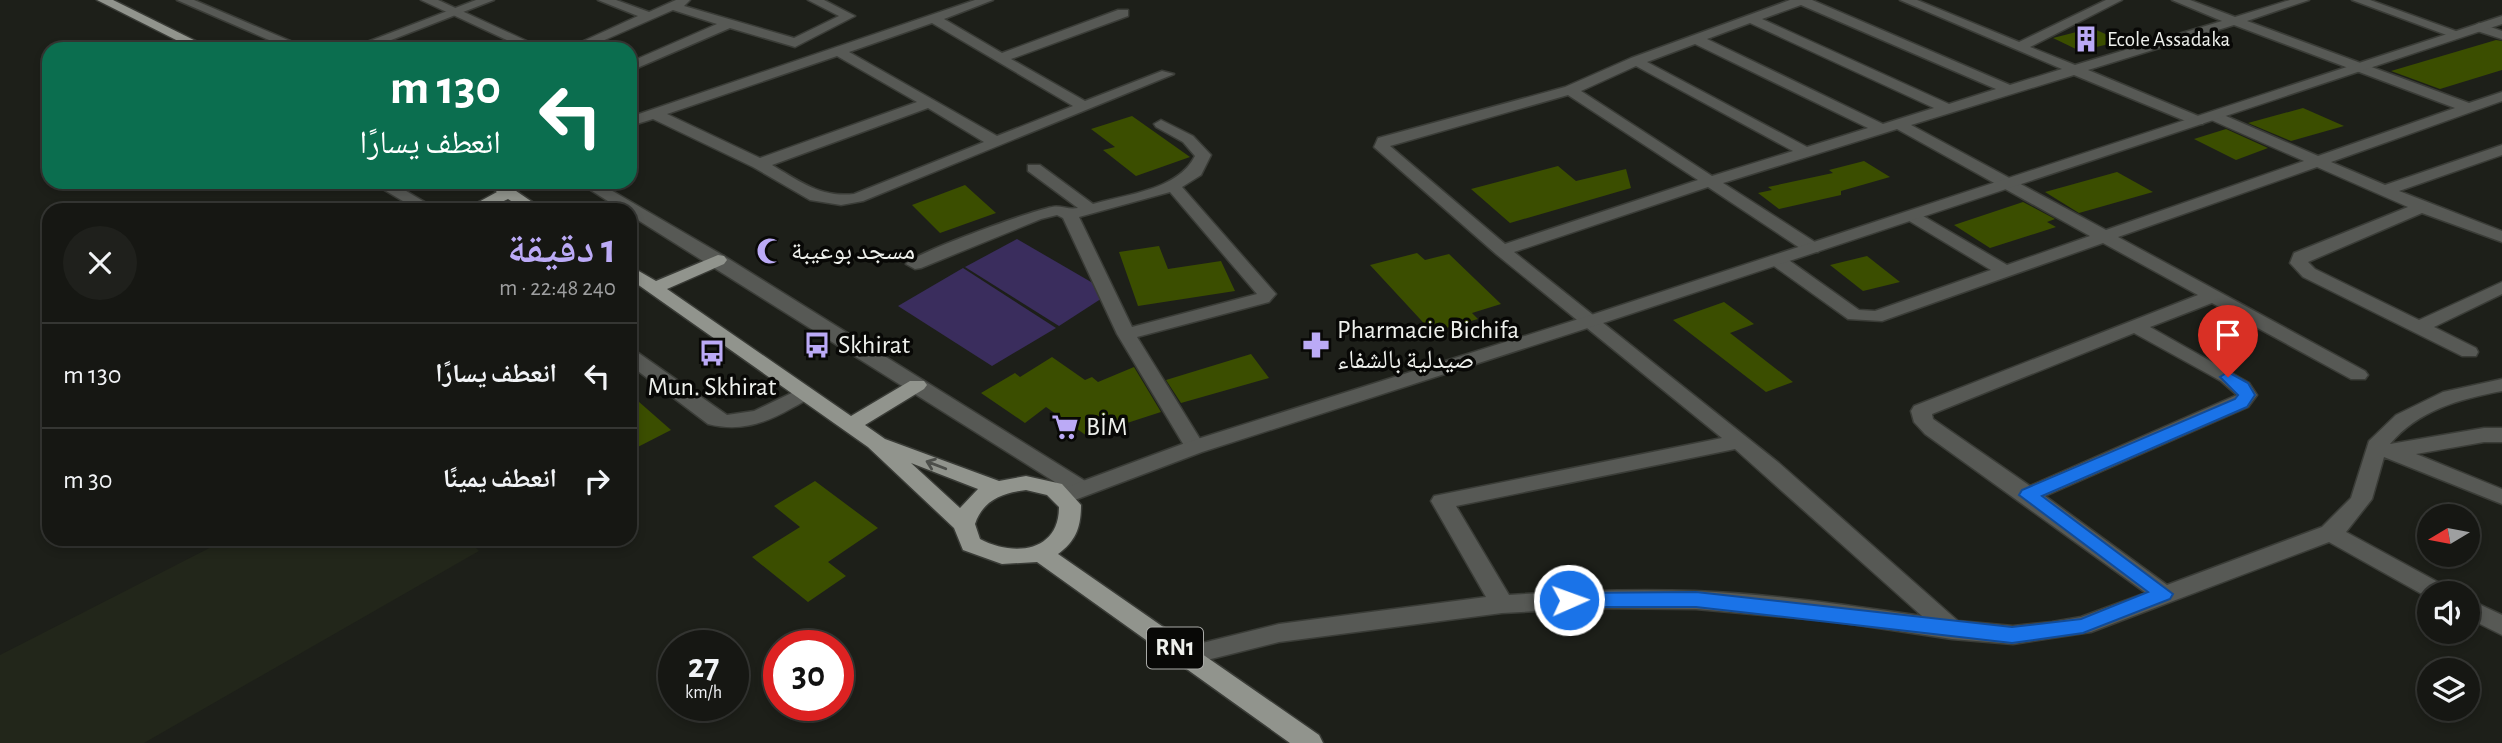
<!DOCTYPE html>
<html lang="ar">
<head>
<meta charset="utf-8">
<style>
  body { margin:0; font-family:"Alegreya Sans","Noto Naskh Arabic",sans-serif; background:#1f201c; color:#f1f3f6; direction:rtl; height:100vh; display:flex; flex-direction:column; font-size:26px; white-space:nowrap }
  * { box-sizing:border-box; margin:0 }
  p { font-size:23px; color:#9e9fa0 }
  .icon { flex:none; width:38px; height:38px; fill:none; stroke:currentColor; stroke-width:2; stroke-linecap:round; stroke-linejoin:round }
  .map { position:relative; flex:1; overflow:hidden; direction:ltr }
  .drawer { position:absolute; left:42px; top:203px; width:595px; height:343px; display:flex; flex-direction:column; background:#161713; border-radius:21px; box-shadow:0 4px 10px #0003,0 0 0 2px #353633; direction:rtl }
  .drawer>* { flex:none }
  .banner { position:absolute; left:42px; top:42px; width:595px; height:147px; border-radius:21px; box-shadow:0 4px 10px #0003,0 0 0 2px #353633; direction:rtl; background:#0b6e4f; color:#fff; overflow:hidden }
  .needle { width:46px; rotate:260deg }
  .buttons { position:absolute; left:2417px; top:504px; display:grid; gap:14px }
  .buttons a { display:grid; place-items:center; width:63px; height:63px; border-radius:50%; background:#161713; box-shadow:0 4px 10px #0003,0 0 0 2px #353633; font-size:35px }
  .speed { position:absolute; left:658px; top:630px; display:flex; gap:14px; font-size:35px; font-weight:700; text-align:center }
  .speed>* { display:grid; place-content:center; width:91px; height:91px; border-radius:50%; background:#161713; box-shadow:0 4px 10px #0003,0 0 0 2px #353633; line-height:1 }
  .speed small { font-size:18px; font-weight:400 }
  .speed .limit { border:10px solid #d22; background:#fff; color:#111 }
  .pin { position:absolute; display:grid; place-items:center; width:60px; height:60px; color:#fff; margin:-72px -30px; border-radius:50% 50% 50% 0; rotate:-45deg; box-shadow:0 0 7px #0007 }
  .pin .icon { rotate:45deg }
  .me { position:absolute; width:77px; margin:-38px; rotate:88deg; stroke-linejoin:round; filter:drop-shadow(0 0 5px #0008) }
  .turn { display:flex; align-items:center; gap:24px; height:147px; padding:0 21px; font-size:32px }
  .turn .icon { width:91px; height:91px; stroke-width:2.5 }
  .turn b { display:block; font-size:49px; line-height:60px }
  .round { display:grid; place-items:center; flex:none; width:74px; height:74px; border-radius:37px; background:#1f201c }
  .headline { display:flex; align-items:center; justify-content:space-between; height:119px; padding:0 21px }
  h1 { font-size:42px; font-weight:600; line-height:52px; color:#bbaaf6 }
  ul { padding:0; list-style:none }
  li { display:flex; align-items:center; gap:21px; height:105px; padding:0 21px; border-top:2px solid #353633 }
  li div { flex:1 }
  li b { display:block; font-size:26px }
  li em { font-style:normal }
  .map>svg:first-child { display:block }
</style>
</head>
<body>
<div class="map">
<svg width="2502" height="743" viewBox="0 0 2502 743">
  <rect width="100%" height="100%" fill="#1d1f19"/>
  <path fill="#22261a" d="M227 539H467L479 551 144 743H0V655Z"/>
  <g fill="#3a2d5d">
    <path d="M1017 239 1110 293 1059 326 965 267Z"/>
    <path d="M963 268 1056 328 992 366 898 306Z"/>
  </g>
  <g fill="#3b4e00">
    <path d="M2092 28 2121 41 2080 51 2053 38Z"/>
    <path d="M2496 40 2502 41V70L2440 89 2391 71Z"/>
    <path d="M2303 108 2344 126 2291 141 2248 123Z"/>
    <path d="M1132 116 1190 157 1136 176 1103 150 1115 147 1091 129Z"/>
    <path d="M2226 129 2268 148 2236 160 2194 139Z"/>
    <path d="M1864 161 1890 177 1841 191V195L1779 209 1758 193 1772 190 1768 187 1833 173 1829 170Z"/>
    <path d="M1558 166 1576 181 1626 169 1631 188 1510 223 1471 189Z"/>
    <path d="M2117 172 2153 192 2079 213 2045 192Z"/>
    <path d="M965 185 996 213 940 233 912 205Z"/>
    <path d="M2023 202 2055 219 2047 222 2056 227 1990 248 1954 225Z"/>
    <path d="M1159 246 1168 269 1221 261 1235 291 1138 306 1119 252Z"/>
    <path d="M1417 253 1425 260 1449 254 1501 304 1472 313 1478 319 1432 332 1370 265Z"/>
    <path d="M1867 256 1900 282 1863 291 1830 265Z"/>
    <path d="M1724 302 1754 324 1730 333 1793 382 1766 392 1673 320Z"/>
    <path d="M1251 354 1269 378 1181 403 1166 380Z"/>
    <path d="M1052 357 1085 380 1092 377 1098 382 1134 367 1161 412 1087 436 1046 407 1025 423 981 393 1015 373 1020 377Z"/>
    <path d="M630 394 671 430 630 451Z"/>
    <path d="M815 481 878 528 828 562 846 576 808 602 752 557 800 527 774 506Z"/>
  </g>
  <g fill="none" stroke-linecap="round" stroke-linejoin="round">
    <g stroke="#3a3c37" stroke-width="3">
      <g id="minor">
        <path d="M421 0H438L544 49H526Z"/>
        <path d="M598 0H616L649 12 676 0H690L684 6 794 38 839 16 808 0H824L855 16 795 47 730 28 630 71V62L717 24 673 10 584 49H566L638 16Z"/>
        <path d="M975 0H993L944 19 1002 53 1118 10H1128V16L1011 59 1085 101 1162 71 1174 74 863 201 841 205 810 200 753 167 653 119 630 126V117ZM932 23 1073 106 997 136 849 52ZM837 56 917 102 760 158 667 114ZM928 108 984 142 854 194C821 198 799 181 772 165Z"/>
        <path d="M1790 0H1812L2010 85 2062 69 1900 0H1917L2019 42 2106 0H2122L2030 47 2075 65 2222 21 2172 0H2190L2235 17 2290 0H2309L2247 21 2469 103 2502 92V101L2331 162 2385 185 2502 145V155L2399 191 2502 231V242L2422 213 2308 262 2315 269 2419 320 2502 282V294L2434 327 2476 348 2478 352 2476 356H2462L2303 277 2290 263 2294 253 2408 207 2317 167 2118 237 2365 371 2368 375 2365 379H2351L2212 303 2150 327 2249 383 2257 395 2248 407 2045 496 2167 585 2322 527 2351 498 2369 441 2396 415 2443 392 2502 379V391C2460 399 2418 410 2390 444L2484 428H2502V442H2484L2416 454 2502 489V504L2384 457 2372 499 2346 532 2447 587 2450 593H2429V598L2329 542 2091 632 2013 644 1952 639 1831 621 1696 609 1591 608 1502 613 1279 642 1187 665 1178 663 1175 656 1178 649 1279 624 1486 597 1431 501 1434 496 1722 438 1496 254 1374 147 1378 138 1565 87 1631 58ZM1801 5 1996 89 1949 104 1762 19ZM1750 23 1934 108 1883 124 1707 39ZM2234 25 2455 108 2318 156 2219 113H2209V119L2304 161 2106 230 1911 125 2074 75 2193 124H2203V118L2088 70ZM1695 44 1868 128 1807 147 1647 62ZM1636 66 1793 151 1712 176 1581 91ZM1568 95 1698 180 1505 244 1390 146ZM1897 129 2090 236 2007 265 1918 213H1906L1904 216 1906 219 1991 270 1875 311 1859 310 1783 256H1771L1768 260 1771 264 1848 319 1882 321 2103 243 2198 295 1914 406 1911 411 1914 422 1925 434 2146 593 2081 617 2052 622 2013 626 1958 621 1779 463 1514 252 1708 187 1806 252H1818L1821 248 1818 244 1723 183ZM2134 333 2221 381 2237 395 2030 486 1933 419 1932 414ZM1735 449 1922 616C1847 605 1771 594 1695 591 1632 589 1571 591 1509 595L1456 506Z"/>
        <path d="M2352 0H2370L2464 34 2452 37Z"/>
        <path d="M2479 23 2502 31V39L2474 30 2472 27Z"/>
        <path d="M1161 120 1193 136 1211 155 1201 175 1182 187 1276 294 1269 302 1137 337 1205 447 1195 454 1188 452 1117 334 1063 218 1057 215 1041 219 921 268 915 269 906 264C916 252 1031 211 1052 207 1061 205 1068 210 1078 208L1028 171V165H1040L1093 204C1127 194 1178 190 1195 156L1183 142 1156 127 1154 124ZM1170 192 1257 294 1132 327 1079 217Z"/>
        <path d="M371 182H391L438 210H418Z"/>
        <path d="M578 182H597L724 256 1090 484 1093 489 1090 494H1074L630 215V210H622Z"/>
        <path d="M630 350 637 352 727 415 754 411 804 387 814 393C809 400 799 404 792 408 764 424 739 432 708 424L630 365Z"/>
        <path d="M2468 599 2502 615V635L2468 618Z"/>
      </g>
    </g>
    <g stroke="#3a3c37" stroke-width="3">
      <g id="tertiary">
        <path d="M177 0H194L309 49H290Z"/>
        <path d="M476 0H494L368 49H349Z"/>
        <path d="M2502 16V24L1597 325 1202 452 1072 501H1056L1053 496 1056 491 1188 442 1585 317Z"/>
      </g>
    </g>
    <g stroke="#3a3c37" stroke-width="3">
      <g id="primary">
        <path d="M97 0H113L212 49H194Z"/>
        <path d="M484 182H503L544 210H525L508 199 485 210H464L497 192Z"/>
        <path d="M718 255 724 256 727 260 724 264 667 289 851 416 910 381H924L927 385 924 389 865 425 885 439 999 481 1026 476 1062 484 1081 505C1081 527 1076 541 1058 554L1319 735 1323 743H1290L1037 562 1002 564 963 550 954 528 868 447 630 279V266L656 281ZM911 463 978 489 960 508ZM1026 490 1047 495 1059 507C1059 552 1014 557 980 539L975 524C983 500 1002 493 1026 490Z"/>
      </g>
    </g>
    <use href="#minor" fill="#575955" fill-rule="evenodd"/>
    <use href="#tertiary" fill="#575955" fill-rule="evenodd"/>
    <use href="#primary" fill="#91948d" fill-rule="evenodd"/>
  </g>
  <defs><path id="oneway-shaft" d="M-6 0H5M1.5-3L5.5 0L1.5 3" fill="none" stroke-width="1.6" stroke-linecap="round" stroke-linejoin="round" transform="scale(1.75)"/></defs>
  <use stroke="#4c4e4a" href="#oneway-shaft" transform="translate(936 465) rotate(-159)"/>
  <path fill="#1a73e8" stroke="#114b97" stroke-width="2" d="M2228 372 2248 383 2255 395 2247 407 2042 496 2173 594 2170 599 2083 633 2012 643 1696 607H1569L1559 600 1569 593 1696 592 2012 627 2081 619 2148 592 2019 495 2022 490 2235 399 2238 395 2220 377Z"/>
  <defs>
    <g id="building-bare" transform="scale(2.1)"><path d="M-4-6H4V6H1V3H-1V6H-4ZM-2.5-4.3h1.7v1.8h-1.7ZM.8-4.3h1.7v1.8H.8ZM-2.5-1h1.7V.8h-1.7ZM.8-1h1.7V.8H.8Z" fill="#bbaaf6" stroke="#080806" stroke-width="2.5" paint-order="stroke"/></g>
    <g id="mosque-bare" transform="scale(2.1)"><path d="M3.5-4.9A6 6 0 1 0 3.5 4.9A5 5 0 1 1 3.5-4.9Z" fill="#bbaaf6" stroke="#080806" stroke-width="2.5" paint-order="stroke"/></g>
    <g id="bus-bare" transform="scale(2.1)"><path d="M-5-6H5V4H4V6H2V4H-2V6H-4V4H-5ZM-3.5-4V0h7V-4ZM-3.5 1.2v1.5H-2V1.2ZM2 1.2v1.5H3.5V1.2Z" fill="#bbaaf6" stroke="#080806" stroke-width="2.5" paint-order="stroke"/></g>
    <g id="pharmacy-bare" transform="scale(2.1)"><path d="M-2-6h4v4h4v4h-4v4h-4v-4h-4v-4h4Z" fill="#bbaaf6" stroke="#080806" stroke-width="2.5" paint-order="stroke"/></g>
    <g id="supermarket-bare" transform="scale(2.1)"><path d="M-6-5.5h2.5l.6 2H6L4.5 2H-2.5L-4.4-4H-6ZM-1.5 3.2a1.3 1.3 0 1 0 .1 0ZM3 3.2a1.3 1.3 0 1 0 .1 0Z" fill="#bbaaf6" stroke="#080806" stroke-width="2.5" paint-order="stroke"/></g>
  </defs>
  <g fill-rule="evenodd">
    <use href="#building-bare" x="2086" y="39"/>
    <use href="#mosque-bare" x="770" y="251"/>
    <use href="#bus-bare" x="817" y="345"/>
    <use href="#pharmacy-bare" x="1316" y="345"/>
    <use href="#bus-bare" x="712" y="353"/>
    <use href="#supermarket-bare" x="1065" y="427"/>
  </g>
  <g text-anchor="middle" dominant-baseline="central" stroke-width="7" stroke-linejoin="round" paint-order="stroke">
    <g font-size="21" fill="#eef0ec" stroke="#080806" text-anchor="start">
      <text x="2107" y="39">Ecole Assadaka</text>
    </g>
    <rect fill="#080806" stroke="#a9aaa7" stroke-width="2" x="1147" y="627.5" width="56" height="41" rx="5"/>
    <g font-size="24" font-weight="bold" fill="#eef0ec">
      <text x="1175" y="648">RN1</text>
    </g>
    <g font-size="26" fill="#eef0ec" stroke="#080806" text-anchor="start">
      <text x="791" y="251">مسجد بوعيبة</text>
      <text x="1337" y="330">Pharmacie Bichifa<tspan x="1337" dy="30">صيدلية بالشفاء</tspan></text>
      <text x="838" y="345">Skhirat</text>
      <text x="712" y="387" text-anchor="middle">Mun. Skhirat</text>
      <text x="1086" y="427">BİM</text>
    </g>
  </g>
</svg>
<div class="buttons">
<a><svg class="needle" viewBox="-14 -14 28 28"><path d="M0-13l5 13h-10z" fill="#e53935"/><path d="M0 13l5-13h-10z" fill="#9e9fa0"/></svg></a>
<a><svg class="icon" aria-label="sound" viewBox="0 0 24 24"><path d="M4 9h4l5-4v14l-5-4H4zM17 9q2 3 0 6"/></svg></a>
<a><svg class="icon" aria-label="layers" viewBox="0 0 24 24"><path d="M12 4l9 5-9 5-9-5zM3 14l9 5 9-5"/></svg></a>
</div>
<div class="speed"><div>27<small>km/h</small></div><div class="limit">30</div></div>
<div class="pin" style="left:2228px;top:377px;background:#d93025"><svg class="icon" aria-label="arrive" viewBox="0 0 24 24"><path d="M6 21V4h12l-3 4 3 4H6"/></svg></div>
<svg class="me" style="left:1569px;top:600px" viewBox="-20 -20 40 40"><circle r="17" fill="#1a73e8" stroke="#fff" stroke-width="3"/><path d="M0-11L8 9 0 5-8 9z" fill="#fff"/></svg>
<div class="banner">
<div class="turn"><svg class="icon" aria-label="left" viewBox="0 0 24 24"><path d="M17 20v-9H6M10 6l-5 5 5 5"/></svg><div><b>130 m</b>انعطف يسارًا</div></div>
</div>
<section class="drawer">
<div class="headline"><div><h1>1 دقيقة</h1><p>240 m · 22:48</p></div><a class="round"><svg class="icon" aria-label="close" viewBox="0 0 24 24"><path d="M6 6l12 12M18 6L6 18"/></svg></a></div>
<ul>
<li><svg class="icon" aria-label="left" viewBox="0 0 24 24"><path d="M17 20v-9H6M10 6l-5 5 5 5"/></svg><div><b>انعطف يسارًا</b></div><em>130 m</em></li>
<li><svg class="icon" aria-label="right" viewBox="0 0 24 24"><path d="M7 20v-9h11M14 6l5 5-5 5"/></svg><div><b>انعطف يمينًا</b></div><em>30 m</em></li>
</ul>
</section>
</div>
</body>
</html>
